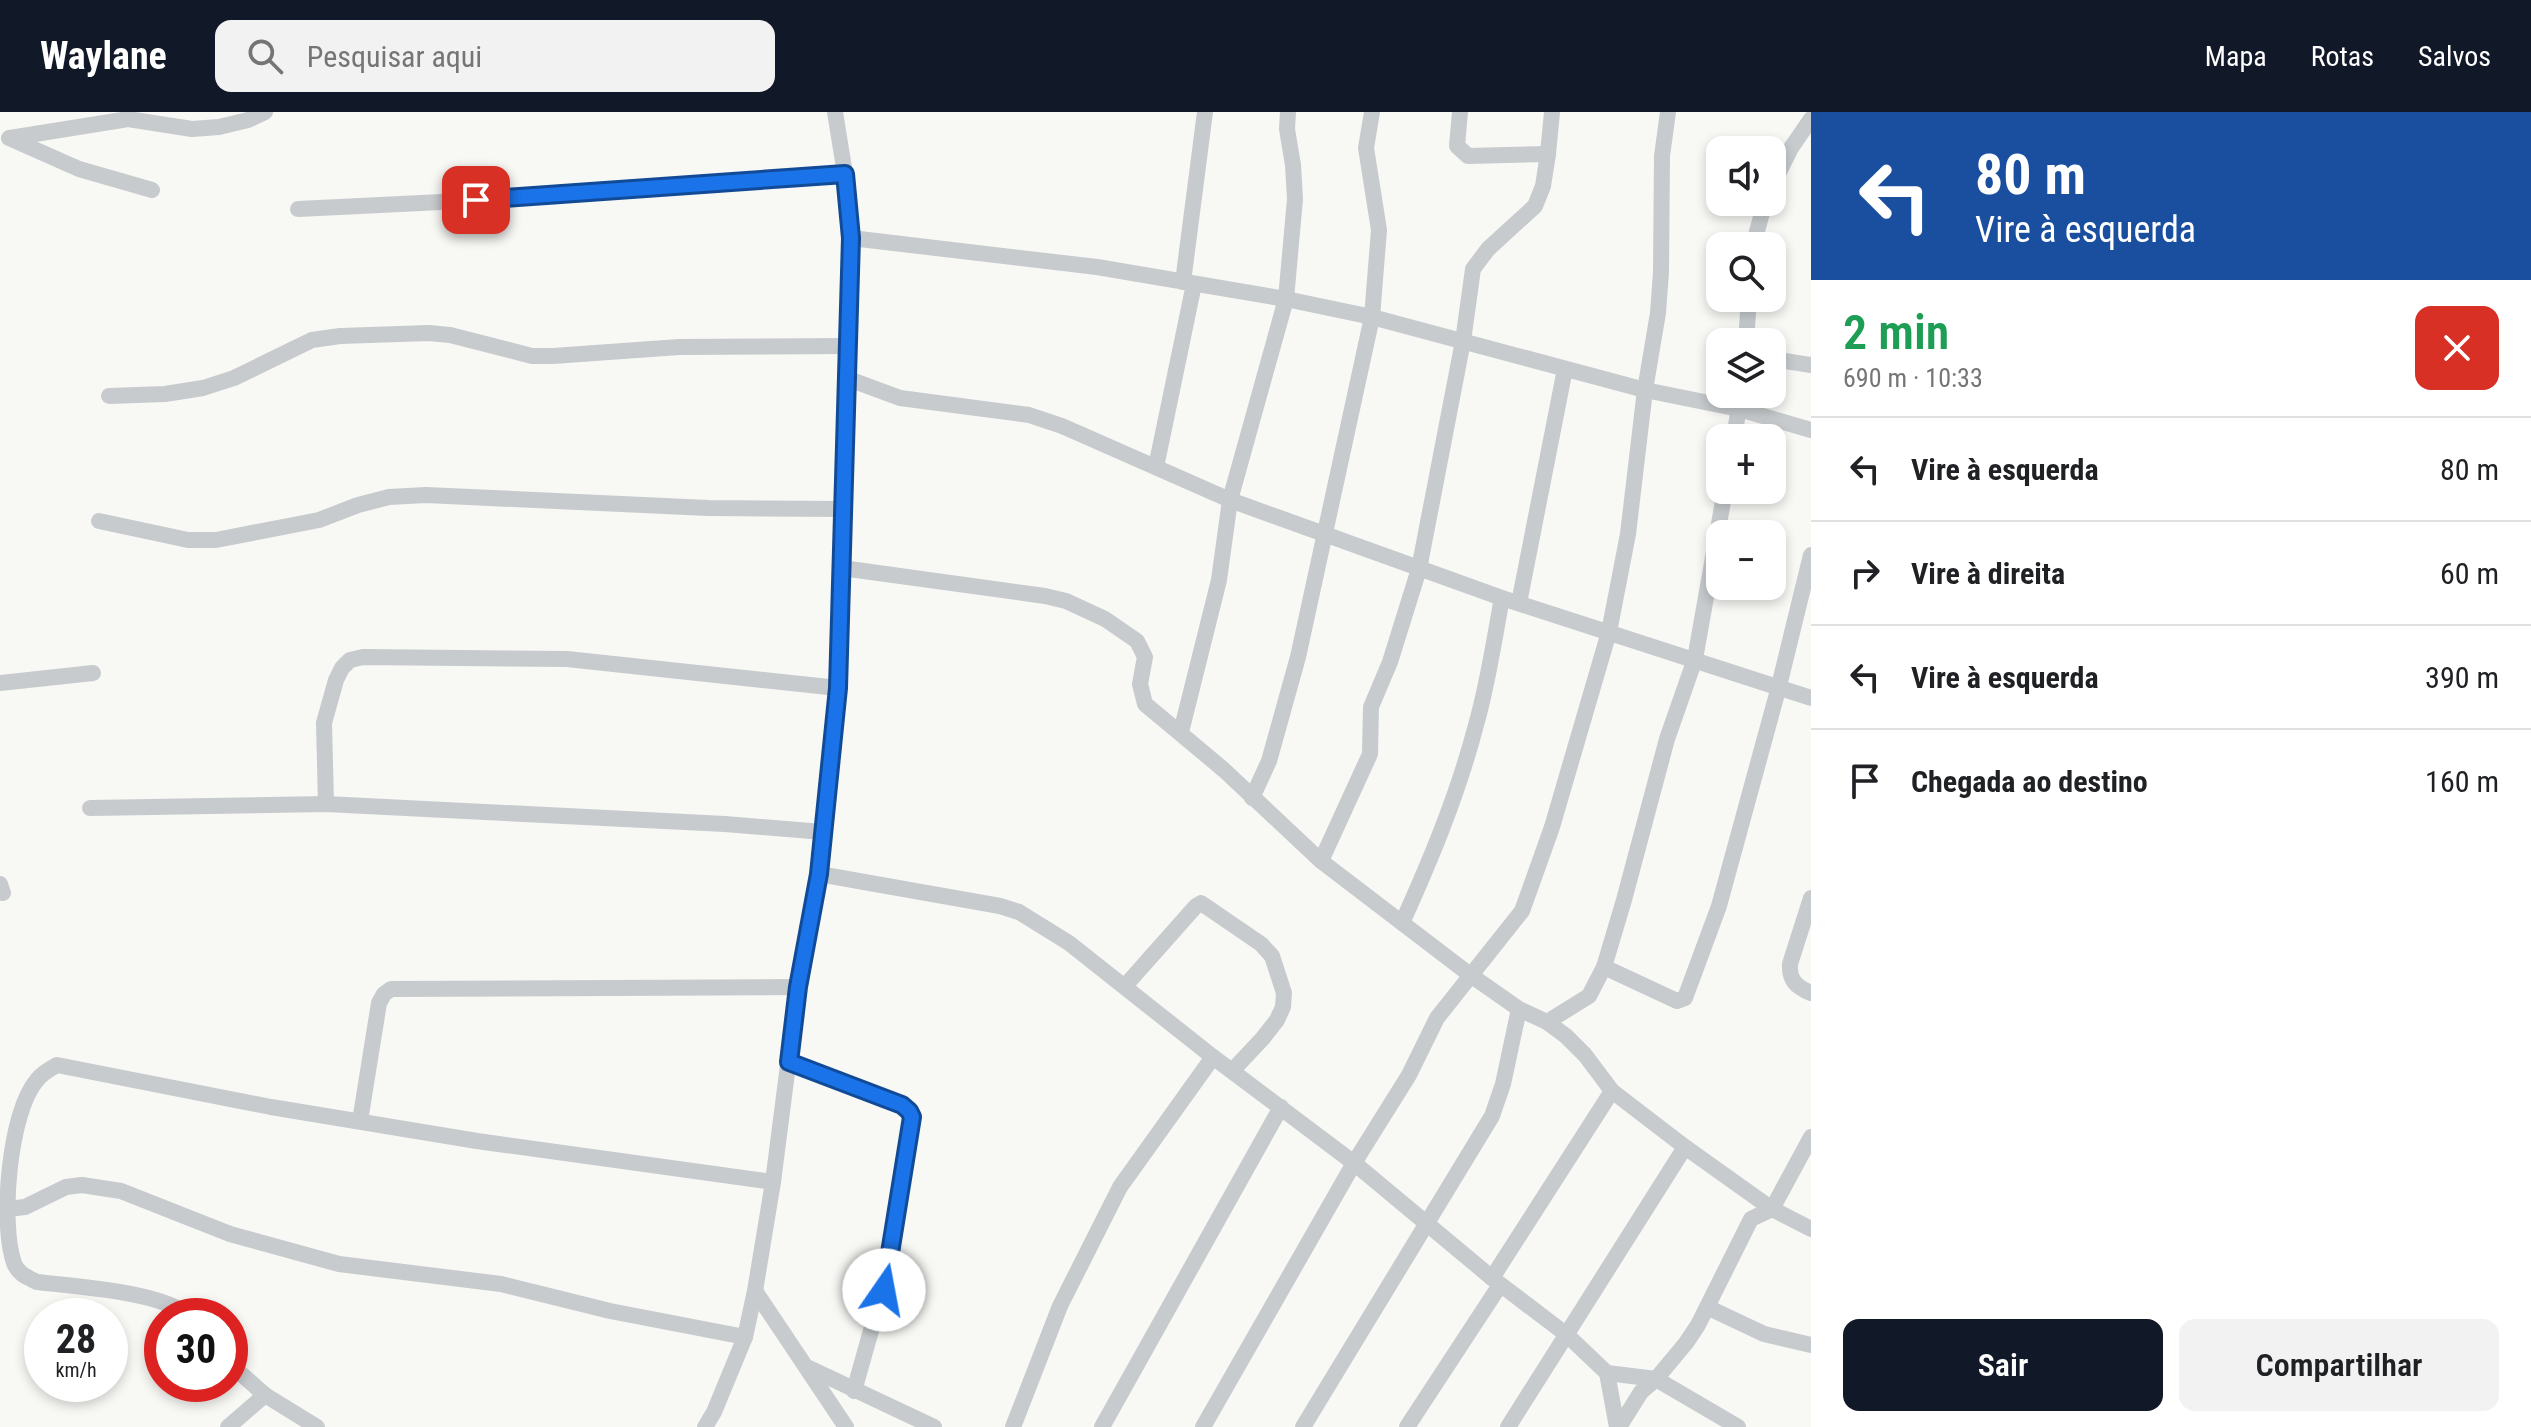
<!DOCTYPE html>
<html lang="pt">
<head>
<meta charset="utf-8">
<style>
  body { margin:0; font-family:"Roboto Condensed",sans-serif; background:#f2f2f2; color:#202124; height:100vh; display:flex; flex-direction:column; font-size:30px; white-space:nowrap }
  * { box-sizing:border-box; margin:0 }
  p { font-size:26px; color:#757577 }
  .icon { flex:none; width:44px; height:44px; fill:none; stroke:currentColor; stroke-width:2; stroke-linecap:round; stroke-linejoin:round }
  .map { position:relative; flex:1; overflow:hidden }
  .drawer { display:flex; flex-direction:column; background:#fff; width:720px }
  .drawer>* { flex:none }
  .hud { background:#1a4fa0; color:#fff; overflow:hidden }
  .tools { position:absolute; left:1706px; top:24px; display:grid; gap:16px }
  .tools a { display:grid; place-items:center; width:80px; height:80px; border-radius:16px; background:#fff; box-shadow:0 4px 12px #0003; font-size:40px }
  .speed { position:absolute; left:24px; top:1186px; display:flex; gap:16px; font-size:40px; font-weight:700; text-align:center }
  .speed>* { display:grid; place-content:center; width:104px; height:104px; border-radius:50%; background:#fff; box-shadow:0 4px 12px #0003; line-height:1 }
  .speed small { font-size:20px; font-weight:400 }
  .speed .limit { border:12px solid #d22; background:#fff; color:#111 }
  .pin { position:absolute; display:grid; place-items:center; width:68px; height:68px; color:#fff; margin:-34px; border-radius:16px; box-shadow:0 4px 12px #0006 }
  .me { position:absolute; width:88px; margin:-44px; rotate:12deg; stroke-linejoin:round; filter:drop-shadow(0 0 6px #0008) }
  .turn { display:flex; align-items:center; gap:28px; height:168px; padding:0 32px; font-size:36px }
  .turn .icon { width:104px; height:104px; stroke-width:2.5 }
  .turn b { display:block; font-size:56px; line-height:68px }
  .round { display:grid; place-items:center; flex:none; width:84px; height:84px; border-radius:16px; background:#f2f2f2 }
  .overview { display:flex; align-items:center; justify-content:space-between; height:136px; padding:0 32px }
  h1 { font-size:48px; font-weight:600; line-height:60px; color:#1e9e55 }
  .cta { display:flex; gap:16px; margin-top:auto; padding:16px 32px }
  .cta a { flex:1; height:92px; border-radius:16px; background:#111827; color:#fff; font-size:32px; font-weight:600; line-height:92px; text-align:center }
  .cta a+a { background:#f2f2f2; color:#202124 }
  ul { padding:0; list-style:none }
  li { display:flex; align-items:center; gap:24px; height:104px; padding:0 32px; border-top:2px solid #e0e0e0 }
  li div { flex:1 }
  li b { display:block; font-size:30px }
  li em { font-style:normal }
  header { display:flex; align-items:center; gap:48px; box-sizing:border-box; height:112px; padding:0 40px; background:#111827; color:#fff }
  header strong { font-size:38px }
  nav { display:flex; gap:44px; margin-inline-start:auto; font-size:28px }
  .search { width:560px; height:72px; background:#f2f2f2; display:flex; align-items:center; gap:20px; box-sizing:border-box; padding:0 28px; border-radius:16px; color:#757577; font-size:30px }
  main { display:flex; flex:1; min-height:0 }
  .map>svg:first-child { display:block }
</style>
</head>
<body>
<header>
<strong>Waylane</strong>
<div class="search"><svg class="icon" aria-label="search" viewBox="0 0 24 24"><circle cx="10" cy="10" r="6"/><path d="M15 15l6 6"/></svg>Pesquisar aqui</div>
<nav><a>Mapa</a><a>Rotas</a><a>Salvos</a></nav>
</header>
<main>
<div class="map">
<svg width="1811" height="1315" viewBox="0 0 1811 1315">
  <rect width="100%" height="100%" fill="#f8f8f5"/>
  <g fill="none" stroke-linecap="round" stroke-linejoin="round">
    <g stroke="#c7cbce" stroke-width="16">
      <path d="M1460 0 1457 34 1468 44 1548 42"/>
      <path d="M9 26 79 57 152 78"/>
      <path d="M10 26 128 7 192 17 219 15 248 8 265 0"/>
      <path d="M1772 74 1791 36 1811 7"/>
      <path d="M298 97 503 87 845 62"/>
      <path d="M851 126 1097 155 1286 187 1372 205 1645 278 1739 297 1811 318"/>
      <path d="M1753 134 1765 90"/>
      <path d="M1183 170 1205 0"/>
      <path d="M1746 230 1749 186"/>
      <path d="M1772 247 1811 253"/>
      <path d="M846 266 900 286 1029 303 1062 314 1230 388 1502 486 1811 586"/>
      <path d="M109 284 165 282 203 276 234 266 312 228 340 224 429 221 450 223 532 244H553L679 235 848 234"/>
      <path d="M1734 326 1741 282"/>
      <path d="M1156 355 1194 172"/>
      <path d="M99 409 188 428H216L319 408 358 393 389 385 426 383 708 396 844 397"/>
      <path d="M842 456 1045 484 1066 489 1105 507 1137 529 1145 545 1140 572 1145 592 1224 658 1321 749 1469 862 1519 897 1547 910 1566 924 1585 943 1612 979 1685 1035 1772 1097 1811 1117"/>
      <path d="M1519 491 1565 257"/>
      <path d="M0 571 93 561"/>
      <path d="M1181 620 1219 468 1230 388 1286 187 1295 87 1293 53 1287 17 1288 0"/>
      <path d="M1252 686 1269 649 1298 545 1372 205 1379 118 1366 36 1372 0"/>
      <path d="M326 692 324 611 336 568 342 556 350 548 363 545 567 547 838 576"/>
      <path d="M90 696 326 692 725 712 823 720"/>
      <path d="M1321 749 1370 642 1371 595 1390 550 1419 457 1463 229 1473 157 1488 137 1535 94 1543 74 1548 42 1552 0"/>
      <path d="M819 762 1000 794 1019 800 1069 831 1213 945 1354 1051 1492 1166 1567 1223 1607 1261 1617 1315"/>
      <path d="M0 772 3 781"/>
      <path d="M1811 786 1790 852C1789 868 1796 875 1811 881"/>
      <path d="M1402 811C1431 747 1458 682 1476 613 1488 572 1494 528 1502 486"/>
      <path d="M1604 855 1677 889 1685 886 1719 794 1778 578 1811 443"/>
      <path d="M1125 874 1196 794 1201 791 1261 832 1272 844 1284 881 1283 895 1277 908 1263 926 1232 959"/>
      <path d="M1547 910 1589 884 1604 855 1624 788 1667 627 1695 547 1725 378"/>
      <path d="M789 950 902 993 909 999 912 1005 890 1151 854 1279"/>
      <path d="M360 1009 379 891 384 882 391 877 798 875"/>
      <path d="M8 1097 25 1095 66 1075 82 1073 121 1079 230 1122 339 1152 501 1172 610 1199 745 1225"/>
      <path d="M1492 1166 1612 979"/>
      <path d="M755 1179 846 1315"/>
      <path d="M1709 1196 1764 1222 1811 1233"/>
      <path d="M188 1204C165 1180 72 1174 37 1170 27 1165 18 1162 14 1151 0 1111 9 1000 37 968 42 961 50 957 57 953L271 995 477 1029 773 1070"/>
      <path d="M230 1252 265 1283 317 1315"/>
      <path d="M809 1256 934 1315"/>
      <path d="M1607 1261 1656 1267 1738 1315"/>
      <path d="M228 1315 265 1283"/>
      <path d="M705 1315 714 1300 745 1225 755 1179 773 1070 798 875 819 762 838 576 851 126 845 62 835 0"/>
      <path d="M1013 1315 1060 1194 1120 1075 1213 945"/>
      <path d="M1102 1315 1281 995"/>
      <path d="M1203 1315 1354 1051 1409 963 1437 906 1522 799 1536 760 1552 715 1609 520 1628 422 1645 278 1658 201 1661 160 1662 44 1668 0"/>
      <path d="M1303 1315 1492 1004 1503 972 1519 897"/>
      <path d="M1407 1315 1500 1173"/>
      <path d="M1508 1315 1685 1035"/>
      <path d="M1619 1315 1641 1280 1656 1267 1686 1231 1698 1213 1751 1107 1772 1097 1811 1025"/>
    </g>
  </g>
  <g fill="none" stroke-linecap="round" stroke-linejoin="round">
    <g stroke="#114b97" stroke-width="20">
      <path id="route" d="M476 88 845 62 851 126 838 576 819 762 798 875 789 950 902 993 909 999 912 1005 884 1178"/>
    </g>
    <use href="#route" stroke="#1a73e8" stroke-width="14"/>
  </g>
</svg>
<div class="tools">
<a><svg class="icon" aria-label="sound" viewBox="0 0 24 24"><path d="M4 9h4l5-4v14l-5-4H4zM17 9q2 3 0 6"/></svg></a>
<a><svg class="icon" aria-label="search" viewBox="0 0 24 24"><circle cx="10" cy="10" r="6"/><path d="M15 15l6 6"/></svg></a>
<a><svg class="icon" aria-label="layers" viewBox="0 0 24 24"><path d="M12 4l9 5-9 5-9-5zM3 14l9 5 9-5"/></svg></a>
<a>+</a>
<a>−</a>
</div>
<div class="speed"><div>28<small>km/h</small></div><div class="limit">30</div></div>
<div class="pin" style="left:476px;top:88px;background:#d93025"><svg class="icon" aria-label="arrive" viewBox="0 0 24 24"><path d="M6 21V4h12l-3 4 3 4H6"/></svg></div>
<svg class="me" style="left:884px;top:1178px" viewBox="-20 -20 40 40"><circle r="19" fill="#fff"/><path d="M0-13L10 11 0 6-10 11z" fill="#1a73e8"/></svg>
</div>
<section class="drawer">
<div class="hud">
<div class="turn"><svg class="icon" aria-label="left" viewBox="0 0 24 24"><path d="M17 20v-9H6M10 6l-5 5 5 5"/></svg><div><b>80 m</b>Vire à esquerda</div></div>
</div>
<div class="overview"><div><h1>2 min</h1><p>690 m · 10:33</p></div><a class="round" style="background:#d93025;color:#fff"><svg class="icon" aria-label="close" viewBox="0 0 24 24"><path d="M6 6l12 12M18 6L6 18"/></svg></a></div>
<ul>
<li><svg class="icon" aria-label="left" viewBox="0 0 24 24"><path d="M17 20v-9H6M10 6l-5 5 5 5"/></svg><div><b>Vire à esquerda</b></div><em>80 m</em></li>
<li><svg class="icon" aria-label="right" viewBox="0 0 24 24"><path d="M7 20v-9h11M14 6l5 5-5 5"/></svg><div><b>Vire à direita</b></div><em>60 m</em></li>
<li><svg class="icon" aria-label="left" viewBox="0 0 24 24"><path d="M17 20v-9H6M10 6l-5 5 5 5"/></svg><div><b>Vire à esquerda</b></div><em>390 m</em></li>
<li><svg class="icon" aria-label="arrive" viewBox="0 0 24 24"><path d="M6 21V4h12l-3 4 3 4H6"/></svg><div><b>Chegada ao destino</b></div><em>160 m</em></li>
</ul>
<div class="cta"><a>Sair</a><a>Compartilhar</a></div>
</section>
</main>
</body>
</html>
